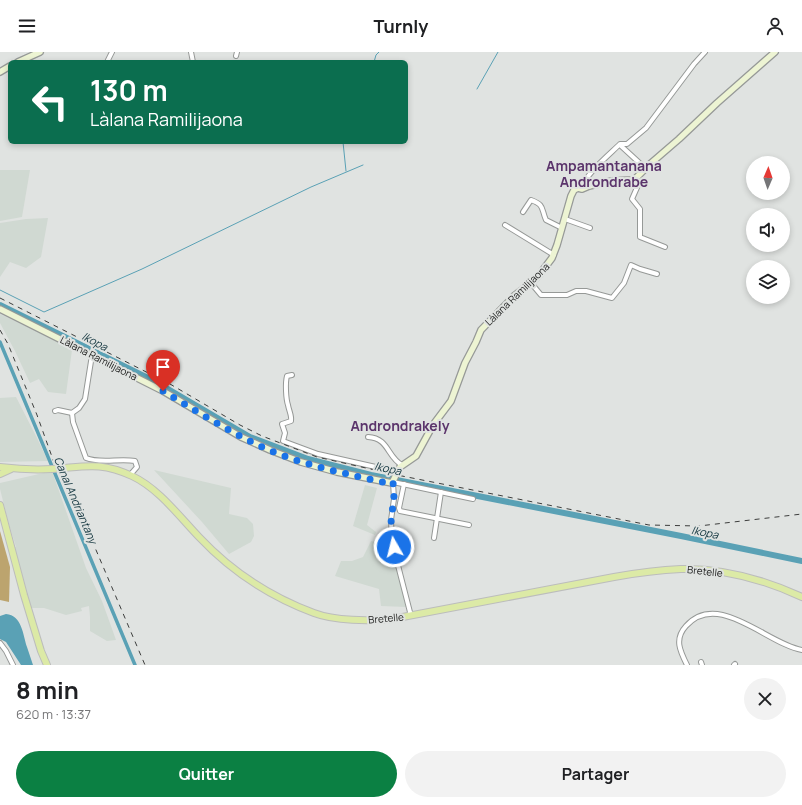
<!DOCTYPE html>
<html lang="fr">
<head>
<meta charset="utf-8">
<style>
  body { margin:0; font-family:Manrope,sans-serif; background:#f2f2f2; color:#202124; height:100vh; display:flex; flex-direction:column; font-size:15px; white-space:nowrap }
  * { box-sizing:border-box; margin:0 }
  p { font-size:13px; color:#757577 }
  .icon { flex:none; width:22px; height:22px; fill:none; stroke:currentColor; stroke-width:2; stroke-linecap:round; stroke-linejoin:round }
  .map { position:relative; height:613px; overflow:hidden }
  .details { display:flex; flex-direction:column; background:#fff; flex:1 }
  .details>* { flex:none }
  .hud { position:absolute; left:8px; top:8px; width:400px; height:84px; border-radius:6px; box-shadow:0 2px 6px #0003; background:#0b6e4f; color:#fff; overflow:hidden }
  .needle { width:26px; rotate:2deg }
  .buttons { position:absolute; left:746px; top:104px; display:grid; gap:8px }
  .buttons a { display:grid; place-items:center; width:44px; height:44px; border-radius:50%; background:#fff; box-shadow:0 2px 6px #0003; font-size:20px }
  .pin { position:absolute; display:grid; place-items:center; width:34px; height:34px; color:#fff; margin:-41px -17px; border-radius:50% 50% 50% 0; rotate:-45deg; box-shadow:0 0 4px #0007 }
  .pin .icon { rotate:45deg }
  .me { position:absolute; width:44px; margin:-22px; rotate:352deg; stroke-linejoin:round; filter:drop-shadow(0 0 3px #0008) }
  .turn { display:flex; align-items:center; gap:14px; height:84px; padding:0 16px; font-size:18px }
  .turn .icon { width:52px; height:52px; stroke-width:2.5 }
  .turn b { display:block; font-size:28px; line-height:34px }
  .round { display:grid; place-items:center; flex:none; width:42px; height:42px; border-radius:21px; background:#f2f2f2 }
  .headline { display:flex; align-items:center; justify-content:space-between; height:68px; padding:0 16px }
  h1 { font-size:24px; font-weight:700; line-height:30px }
  .button { display:flex; gap:8px; margin-top:auto; padding:8px 16px }
  .button a { flex:1; height:46px; border-radius:24px; background:#0b8043; color:#fff; font-size:16px; font-weight:700; line-height:46px; text-align:center }
  .button a+a { background:#f2f2f2; color:#202124 }
  header { display:flex; justify-content:space-between; align-items:center; height:52px; padding:0 16px; background:#fff; font-size:18px; font-weight:700 }
  .map>svg:first-child { display:block }
</style>
</head>
<body>
<header><svg class="icon" aria-label="menu" viewBox="0 0 24 24"><path d="M4 6h16M4 12h16M4 18h16"/></svg>Turnly<svg class="icon" aria-label="person" viewBox="0 0 24 24"><circle cx="12" cy="8" r="4"/><path d="M4 21q1-7 8-7t8 7"/></svg></header>
<div class="map">
<svg width="802" height="613" viewBox="0 0 802 613">
  <rect width="100%" height="100%" fill="#e0e3e1"/>
  <g fill="#d0d9d2">
    <path d="M0 118H30L22 165 0 169Z"/>
    <path d="M48 166 41 205 26 216 10 210 0 225V171L26 167Z"/>
    <path d="M0 262 61 291 72 298 66 342 48 340 39 327 30 331 15 299 0 271Z"/>
    <path d="M16 345 37 386 48 409 0 410V346Z"/>
    <path d="M154 418 231 436 229 462 247 466 253 472 254 484 251 490 229 502 202 470Z"/>
    <path d="M52 419 86 516 102 549 116 588 107 589 90 579V565L89 554 81 556 82 559 66 563 44 556H31L21 525 14 495H19H16L8 469 0 437V431Z"/>
    <path d="M365 433 377 436 367 473 376 480 375 483 353 474Z"/>
    <path d="M371 489 391 493 406 555 381 554 379 537 335 524 341 509H352L363 505Z"/>
  </g>
  <path fill="#bca46e" d="M0 479 10 515 9 550 0 548Z"/>
  <path fill="#5aa1b5" d="M6 562C22 563 23 583 27 595 29 601 31 607 33 613H21L6 590 0 587V564Z"/>
  <g fill="none" stroke-linecap="round" stroke-linejoin="round">
    <g stroke="#5aa1b5" stroke-width="1">
      <path d="M374 10 376 3 379 0"/>
      <path d="M477 37 498 0"/>
      <path d="M343 90 346 119"/>
      <path d="M0 238 44 260 142 217 311 135 363 113"/>
    </g>
    <path stroke="#5aa1b5" stroke-width="3.5" d="M0 290 135 613"/>
    <path stroke="#5aa1b5" stroke-width="6" d="M0 253 156 330 250 385 308 407 371 423 681 484 802 509"/>
    <g stroke="#969997" stroke-width="6">
      <g id="street">
        <path d="M191 0 193 10"/>
        <path d="M236 4 237 0"/>
        <path d="M107 10 112 0"/>
        <path d="M620 93 645 116"/>
        <path d="M636 126 639 131 632 147 640 157V185L665 195"/>
        <path d="M582 137C583 124 610 102 620 92H627L646 76 694 12 705 0"/>
        <path d="M523 160 531 148C545 153 541 157 546 168L562 176"/>
        <path d="M565 167 590 176"/>
        <path d="M505 173 554 203"/>
        <path d="M531 231 541 243H567L576 239H586L612 246 624 231 631 213 640 217 657 222"/>
        <path d="M292 323 287 324C285 331 286 347 288 353 289 359 292 364 291 369L282 372 285 381 283 389 318 402 398 420"/>
        <path d="M55 359 58 358 72 361 79 356 85 347 92 303"/>
        <path d="M72 361 73 370 86 406C100 412 120 406 135 409L137 415 130 423"/>
        <path d="M368 385C389 386 387 405 402 413"/>
        <path d="M404 432 399 456 400 459 469 473"/>
        <path d="M434 486 441 440"/>
        <path d="M411 564 392 490 391 468 394 447 393 430 473 447"/>
        <path d="M0 591 6 599 13 613"/>
        <path d="M701 610 702 613"/>
        <path d="M687 613C680 599 674 587 686 574 718 538 767 592 802 598"/>
        <path d="M734 613 735 612"/>
      </g>
    </g>
    <g stroke="#969997" stroke-width="8">
      <g id="secondary">
        <path d="M18 10 40 0"/>
        <path d="M0 20 10 14"/>
        <path d="M0 257 163 339 241 385 270 398 301 410 337 420 392 431 400 415 416 404 433 373 451 349 465 311 476 290 481 278 514 244 531 231 540 222 552 206 557 193 571 144 574 138 578 136 582 137 589 134 612 129 632 128 636 126 650 112 679 87 717 51 775 0"/>
      </g>
    </g>
    <g stroke="#bcbdbc" stroke-width="8">
      <g id="primary">
        <path d="M0 415C17 417 34 418 52 417 84 415 100 409 132 424 158 436 179 464 199 485 232 520 268 544 314 561 335 569 369 569 392 567L614 525C636 521 658 518 681 517 722 516 765 528 802 545"/>
        <path d="M0 422 11 417"/>
        <path d="M0 453 24 543 41 599 47 613"/>
      </g>
    </g>
    <use href="#street" stroke="#fff" stroke-width="4"/>
    <use href="#secondary" stroke="#edf4d3" stroke-width="5.5"/>
    <use href="#primary" stroke="#dceaa6" stroke-width="6"/>
    <g stroke="#3d3e3d" stroke-width="1" stroke-dasharray="5 5" stroke-linecap="butt">
      <path d="M0 246 170 332 240 373 262 384 317 405 397 423 649 473 699 474 802 462"/>
      <path d="M0 278 8 292 37 363 56 416 76 451 145 613"/>
    </g>
  </g>
  <g fill="none" stroke-linecap="round" stroke-linejoin="round">
    <path stroke="#1a73e8" stroke-width="7" stroke-dasharray="0 12.6" d="M163 339C202 362 241 388 284 404 317 416 352 423 387 431L393 430 394 446 391 468 394 495"/>
  </g>
  <g text-anchor="middle" dominant-baseline="central" stroke-width="4" stroke-linejoin="round" paint-order="stroke">
    <g font-size="10" fill="#212221" stroke="#e0e3e1">
      <text transform="translate(517 242) rotate(-44)">Làlana Ramilijaona</text>
      <text transform="translate(99 306) rotate(27)">Làlana Ramilijaona</text>
      <text transform="translate(705 519) rotate(6)">Bretelle</text>
      <text transform="translate(386 566) rotate(-5)">Bretelle</text>
    </g>
    <g font-size="11" font-style="italic" fill="#12353e" stroke="#e0e3e1">
      <text transform="translate(95 289) rotate(27)">Ikopa</text>
      <text transform="translate(388 416) rotate(12)">Ikopa</text>
      <text transform="translate(76 448) rotate(67)">Canal Andriantany</text>
      <text transform="translate(705 480) rotate(11)">Ikopa</text>
    </g>
    <g font-size="14" font-weight="bold" fill="#5b346b" stroke="#e0e3e1">
      <text x="604" y="113">Ampamantanana<tspan x="604" dy="16">Androndrabe</tspan></text>
      <text x="400" y="373">Androndrakely</text>
    </g>
  </g>
</svg>
<div class="buttons">
<a><svg class="needle" viewBox="-14 -14 28 28"><path d="M0-13l5 13h-10z" fill="#e53935"/><path d="M0 13l5-13h-10z" fill="#757577"/></svg></a>
<a><svg class="icon" aria-label="sound" viewBox="0 0 24 24"><path d="M4 9h4l5-4v14l-5-4H4zM17 9q2 3 0 6"/></svg></a>
<a><svg class="icon" aria-label="layers" viewBox="0 0 24 24"><path d="M12 4l9 5-9 5-9-5zM3 14l9 5 9-5"/></svg></a>
</div>
<div class="pin" style="left:163px;top:339px;background:#d93025"><svg class="icon" aria-label="arrive" viewBox="0 0 24 24"><path d="M6 21V4h12l-3 4 3 4H6"/></svg></div>
<svg class="me" style="left:394px;top:495px" viewBox="-20 -20 40 40"><circle r="17" fill="#1a73e8" stroke="#fff" stroke-width="3"/><path d="M0-11L8 9 0 5-8 9z" fill="#fff"/></svg>
<div class="hud">
<div class="turn"><svg class="icon" aria-label="left" viewBox="0 0 24 24"><path d="M17 20v-9H6M10 6l-5 5 5 5"/></svg><div><b>130 m</b>Làlana Ramilijaona</div></div>
</div>
</div>
<section class="details">
<div class="headline"><div><h1>8 min</h1><p>620 m · 13:37</p></div><a class="round"><svg class="icon" aria-label="close" viewBox="0 0 24 24"><path d="M6 6l12 12M18 6L6 18"/></svg></a></div>
<div class="button"><a>Quitter</a><a>Partager</a></div>
</section>
</body>
</html>
